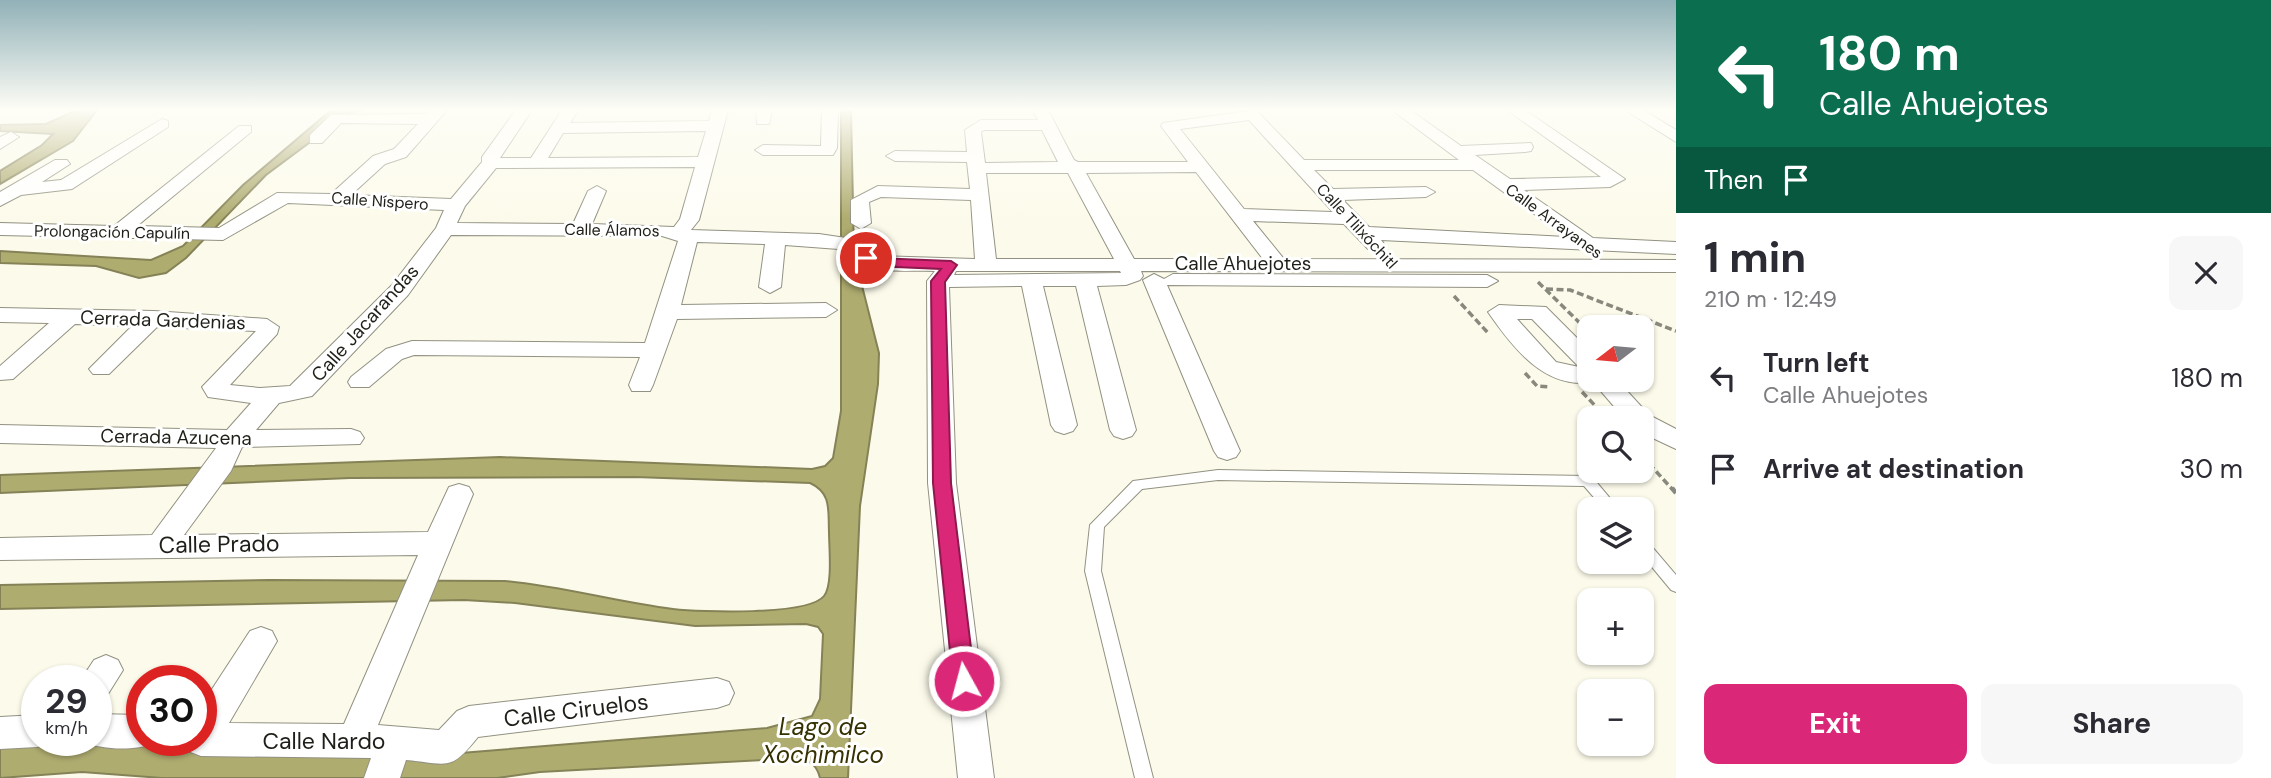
<!DOCTYPE html>
<html lang="en">
<head>
<meta charset="utf-8">
<style>
  body { margin:0; font-family:"DM Sans",sans-serif; background:#f7f7f7; color:#2b2b33; height:100vh; display:flex; flex-direction:column; font-size:26px; white-space:nowrap }
  * { box-sizing:border-box; margin:0 }
  p { font-size:23px; color:#7c7c81 }
  .icon { flex:none; width:38px; height:38px; fill:none; stroke:currentColor; stroke-width:2; stroke-linecap:round; stroke-linejoin:round }
  .map { position:relative; flex:1; overflow:hidden }
  .side { display:flex; flex-direction:column; background:#fff; width:595px }
  .side>* { flex:none }
  .guide { background:#0b6e4f; color:#fff; overflow:hidden }
  .needle { width:46px; rotate:254deg }
  .tools { position:absolute; left:1577px; top:315px; display:grid; gap:14px }
  .tools a { display:grid; place-items:center; width:77px; height:77px; border-radius:14px; background:#fff; box-shadow:0 2px 5px #0004; font-size:35px }
  .speed { position:absolute; left:21px; top:665px; display:flex; gap:14px; font-size:35px; font-weight:700; text-align:center }
  .speed>* { display:grid; place-content:center; width:91px; height:91px; border-radius:50%; background:#fff; box-shadow:0 2px 5px #0004; line-height:1 }
  .speed small { font-size:18px; font-weight:400 }
  .speed .limit { border:10px solid #d22; background:#fff; color:#111 }
  .pin { position:absolute; display:grid; place-items:center; width:60px; height:60px; color:#fff; margin:-30px; border:4px solid #fff; border-radius:50%; box-shadow:0 2px 7px #0007 }
  .me { position:absolute; width:77px; margin:-38px; rotate:353deg; stroke-linejoin:round; filter:drop-shadow(0 0 5px #0008) }
  .turn { display:flex; align-items:center; gap:24px; height:147px; padding:0 28px; font-size:32px }
  .turn .icon { width:91px; height:91px; stroke-width:2.5 }
  .turn b { display:block; font-size:49px; line-height:60px }
  .then { display:flex; align-items:center; height:66px; padding:0 28px; background:#0003; gap:14px; font-size:26px }
  .round { display:grid; place-items:center; flex:none; width:74px; height:74px; border-radius:14px; background:#f7f7f7 }
  .summary { display:flex; align-items:center; justify-content:space-between; height:119px; padding:0 28px }
  h1 { font-size:42px; font-weight:700; line-height:52px }
  .primary-button { display:flex; gap:14px; margin-top:auto; padding:14px 28px }
  .primary-button a { flex:1; height:80px; border-radius:14px; background:#db2777; color:#fff; font-size:28px; font-weight:700; line-height:80px; text-align:center }
  .primary-button a+a { background:#f7f7f7; color:#2b2b33 }
  ul { padding:0; list-style:none }
  li { display:flex; align-items:center; gap:21px; height:91px; padding:0 28px }
  li div { flex:1 }
  li b { display:block; font-size:26px }
  li em { font-style:normal }
  main { display:flex; flex:1; min-height:0 }
  .map>svg:first-child { display:block }
</style>
</head>
<body>
<main>
<div class="map">
<svg width="1676" height="778" viewBox="0 0 1676 778">
  <rect width="100%" height="100%" fill="#fcfbeb"/>
  <g fill="#afac70" stroke="#848256" stroke-width="2">
    <path d="M77 110H97L73 141 0 184V171L42 145 53 134 0 131V125L46 124Z"/>
    <path d="M338 110H362L338 115 317 137 266 175 186 258 166 273 139 278 96 266 0 263V251L151 260 183 246 243 185 330 111Z"/>
    <path d="M841 110H851L854 254 879 353 878 384 860 506 848 778H820C817 766 811 761 799 758L540 772 497 778H162L82 772 0 778V743L6 742H134L326 756 399 758 767 728 812 716 820 699 823 634 818 627 806 624 695 626 515 603 464 600 0 609V585L269 580 505 581C562 586 616 602 673 609 700 612 808 616 824 596 833 585 829 547 829 532 828 511 832 493 810 483L635 477 350 478 0 493V475L500 457 812 469 825 466 833 458 841 411Z"/>
  </g>
  <g fill="none" stroke-linecap="round" stroke-linejoin="round">
    <g stroke="#929182" stroke-width="2">
      <g id="lane">
        <path d="M1218 470 1588 476 1593 478 1619 509H1604L1584 486 1218 480 1142 489 1104 527 1101 571 1153 778H1135L1085 571 1090 525 1133 481Z"/>
        <path d="M1642 539 1647 541 1676 575V592L1671 590 1642 555Z"/>
      </g>
    </g>
    <g stroke="#929182" stroke-width="2">
      <g id="street">
        <path d="M431 110H447L406 157 385 164 351 195 451 199 482 162V157L516 110H532L500 158H531L562 110H578L570 123 709 121 712 110H728L699 220 691 230 819 234 866 241 877 256 975 259 971 200 881 197 869 202 871 223 861 229 851 223V200L878 186 970 189 967 162 895 161 886 156 895 151 967 152 965 130 981 120H1038L1034 113 1036 110H1048L1074 160 1078 162H1188L1161 126 1163 123 1256 110 1304 160H1459L1392 110H1410L1461 146 1531 143 1533 147 1531 151 1525 152 1475 155 1510 179 1601 177 1507 110H1525L1625 179 1610 187 1524 190 1593 238 1676 242V254L1381 240 1385 245 1375 251 1368 249 1344 224 1253 221 1284 259 1676 260V272L1141 271 1143 276 1140 280 1126 285 1097 286 1136 430 1132 436 1123 439 1114 436 1110 430 1076 286H1043L1077 425 1073 431 1064 434 1055 431 1051 425 1022 286 949 287 956 483 994 778H958L928 483 927 281 935 271C908 269 866 278 852 250L785 245 781 287 770 293 759 287 765 244 697 242 681 305 826 303 837 310 826 317 677 319 653 385 650 391H632L629 385 640 357 414 355 402 359 369 387H351L348 382 351 377 386 349 412 341 645 343 678 241 662 236 451 235 408 295 312 396 279 403 256 430 351 429 360 432 364 438 360 444 242 447 231 471 184 535 428 532 449 487 459 484 469 487 473 494 378 725 439 730 457 711 469 706 717 678 729 682 734 693 729 704 717 708 478 737C450 772 449 764 406 760L400 778H364L371 758 201 756 188 751 184 740H201V706L250 631 261 627 272 631 277 641 229 723 344 724 418 555 0 560V538L152 535 216 448 0 443V425L227 430 251 403 208 397 202 387 256 331 157 327 109 374H93L89 369 132 326 75 324 13 379 0 380V366L49 323 0 322V308L154 311 267 319 279 327 277 334 230 385 260 388 290 386 392 285 436 228 444 210 288 203 223 240 0 235V223L114 226 239 126H251V132L137 226 219 228 277 193 331 194 373 156 394 149 418 124 341 123 322 143H310V135L331 115 427 114ZM1249 120 1333 212 1244 209 1180 129ZM984 130H1042L1058 162 985 163 981 132ZM706 131 698 157 548 158 563 133ZM695 167 680 219 674 227 592 224 606 191 597 186 588 191 573 224 457 223 465 206 496 168ZM1314 170H1473L1566 237 1369 227 1343 200 1426 197 1435 192 1426 187 1333 189ZM1196 172 1263 259H1134L1086 173ZM986 173H1068L1114 259H996ZM956 271H1120L1121 273 954 275Z"/>
        <path d="M756 110H772L769 124H757Z"/>
        <path d="M822 110H838L837 148 833 155H763L755 150 763 145 821 146Z"/>
        <path d="M1625 110H1643L1676 130V142Z"/>
        <path d="M162 119 168 121V127L72 189 21 195 0 206V192L55 160H67L70 164 42 182 61 180Z"/>
        <path d="M11 132 19 137 0 149V137Z"/>
        <path d="M1154 274 1164 279 1173 274 1487 275 1498 281 1487 287 1167 285 1240 451 1236 457 1227 460 1218 457 1214 451 1143 280Z"/>
        <path d="M1499 305 1546 307 1589 350V380H1617L1649 415 1676 429V449L1642 433V418H1624L1593 382C1545 390 1513 348 1488 312ZM1517 319H1532L1579 367 1556 362Z"/>
        <path d="M106 655 118 660 123 670 108 694 96 698V681H80L94 660Z"/>
        <path d="M96 714 142 715V740H156L155 743C134 751 104 750 84 742L96 740Z"/>
        <path d="M37 715V740H51L50 743 37 747 0 749V717Z"/>
      </g>
    </g>
    <g stroke="#89887d" stroke-width="3.5" stroke-dasharray="7 3.5" stroke-linecap="butt">
      <path d="M1538 282 1589 332"/>
      <path d="M1546 289 1570 290 1676 331"/>
      <path d="M1454 296 1489 334"/>
      <path d="M1525 373 1537 386 1550 387"/>
      <path d="M1637 380 1645 388H1638"/>
      <path d="M1582 392 1607 418"/>
      <path d="M1642 456 1673 490"/>
    </g>
    <path stroke="#89887d" stroke-width="4.5" stroke-dasharray="9 4.5" stroke-linecap="butt" d="M1672 488 1676 493"/>
    <use href="#lane" fill="#fff" fill-rule="evenodd"/>
    <use href="#street" fill="#fff" fill-rule="evenodd"/>
  </g>
  <linearGradient id="sky" x2="0" y2="1"><stop stop-color="#91b1b8"/><stop offset="0.5" stop-color="#fefdf6"/><stop offset="1" stop-color="#fefdf6" stop-opacity="0"/></linearGradient>
  <rect width="1676" height="219" fill="url(#sky)"/>
  <path fill="#db2777" stroke="#8e194d" stroke-width="2" d="M866 254 875 258 951 261 957 265 945 282 951 483 975 681 972 687 964 690 956 687 953 681 933 483 931 281 941 269 873 266 859 258Z"/>
  <g text-anchor="middle" dominant-baseline="central" stroke-width="6" stroke-linejoin="round" paint-order="stroke">
    <g font-size="16" fill="#1f1f19" stroke="#fff">
      <text transform="translate(380 201) rotate(4)">Calle Níspero</text>
      <text transform="translate(1554 221) rotate(36)">Calle Arrayanes</text>
      <text transform="translate(1357 226) rotate(47)">Calle Tlilxóchitl</text>
      <text transform="translate(612 230) rotate(1)">Calle Álamos</text>
      <text transform="translate(112 232) rotate(1)">Prolongación Capulín</text>
    </g>
    <g font-size="19" fill="#1f1f19" stroke="#fff">
      <text x="1243" y="263">Calle Ahuejotes</text>
      <text transform="translate(163 320) rotate(2)">Cerrada Gardenias</text>
      <text transform="translate(365 323) rotate(-48)">Calle Jacarandas</text>
      <text transform="translate(176 437) rotate(1)">Cerrada Azucena</text>
    </g>
    <g font-size="23" fill="#1f1f19" stroke="#fff">
      <text transform="translate(219 544) rotate(-1)">Calle Prado</text>
      <text transform="translate(576 710) rotate(-7)">Calle Ciruelos</text>
      <text x="324" y="741">Calle Nardo</text>
    </g>
    <g font-size="24" font-style="italic" fill="#353100" stroke="#fff">
      <text x="823" y="726">Lago de<tspan x="823" dy="28">Xochimilco</tspan></text>
    </g>
  </g>
</svg>
<div class="tools">
<a><svg class="needle" viewBox="-14 -14 28 28"><path d="M0-13l5 13h-10z" fill="#e53935"/><path d="M0 13l5-13h-10z" fill="#7c7c81"/></svg></a>
<a><svg class="icon" aria-label="search" viewBox="0 0 24 24"><circle cx="10" cy="10" r="6"/><path d="M15 15l6 6"/></svg></a>
<a><svg class="icon" aria-label="layers" viewBox="0 0 24 24"><path d="M12 4l9 5-9 5-9-5zM3 14l9 5 9-5"/></svg></a>
<a>+</a>
<a>−</a>
</div>
<div class="speed"><div>29<small>km/h</small></div><div class="limit">30</div></div>
<div class="pin" style="left:866px;top:258px;background:#d93025"><svg class="icon" aria-label="arrive" viewBox="0 0 24 24"><path d="M6 21V4h12l-3 4 3 4H6"/></svg></div>
<svg class="me" style="left:964px;top:681px" viewBox="-20 -20 40 40"><circle r="17" fill="#db2777" stroke="#fff" stroke-width="3"/><path d="M0-11L8 9 0 5-8 9z" fill="#fff"/></svg>
</div>
<section class="side">
<div class="guide">
<div class="turn"><svg class="icon" aria-label="left" viewBox="0 0 24 24"><path d="M17 20v-9H6M10 6l-5 5 5 5"/></svg><div><b>180 m</b>Calle Ahuejotes</div></div>
<div class="then">Then<svg class="icon" aria-label="arrive" viewBox="0 0 24 24"><path d="M6 21V4h12l-3 4 3 4H6"/></svg></div>
</div>
<div class="summary"><div><h1>1 min</h1><p>210 m · 12:49</p></div><a class="round"><svg class="icon" aria-label="close" viewBox="0 0 24 24"><path d="M6 6l12 12M18 6L6 18"/></svg></a></div>
<ul>
<li><svg class="icon" aria-label="left" viewBox="0 0 24 24"><path d="M17 20v-9H6M10 6l-5 5 5 5"/></svg><div><b>Turn left</b><p>Calle Ahuejotes</p></div><em>180 m</em></li>
<li><svg class="icon" aria-label="arrive" viewBox="0 0 24 24"><path d="M6 21V4h12l-3 4 3 4H6"/></svg><div><b>Arrive at destination</b></div><em>30 m</em></li>
</ul>
<div class="primary-button"><a>Exit</a><a>Share</a></div>
</section>
</main>
</body>
</html>
